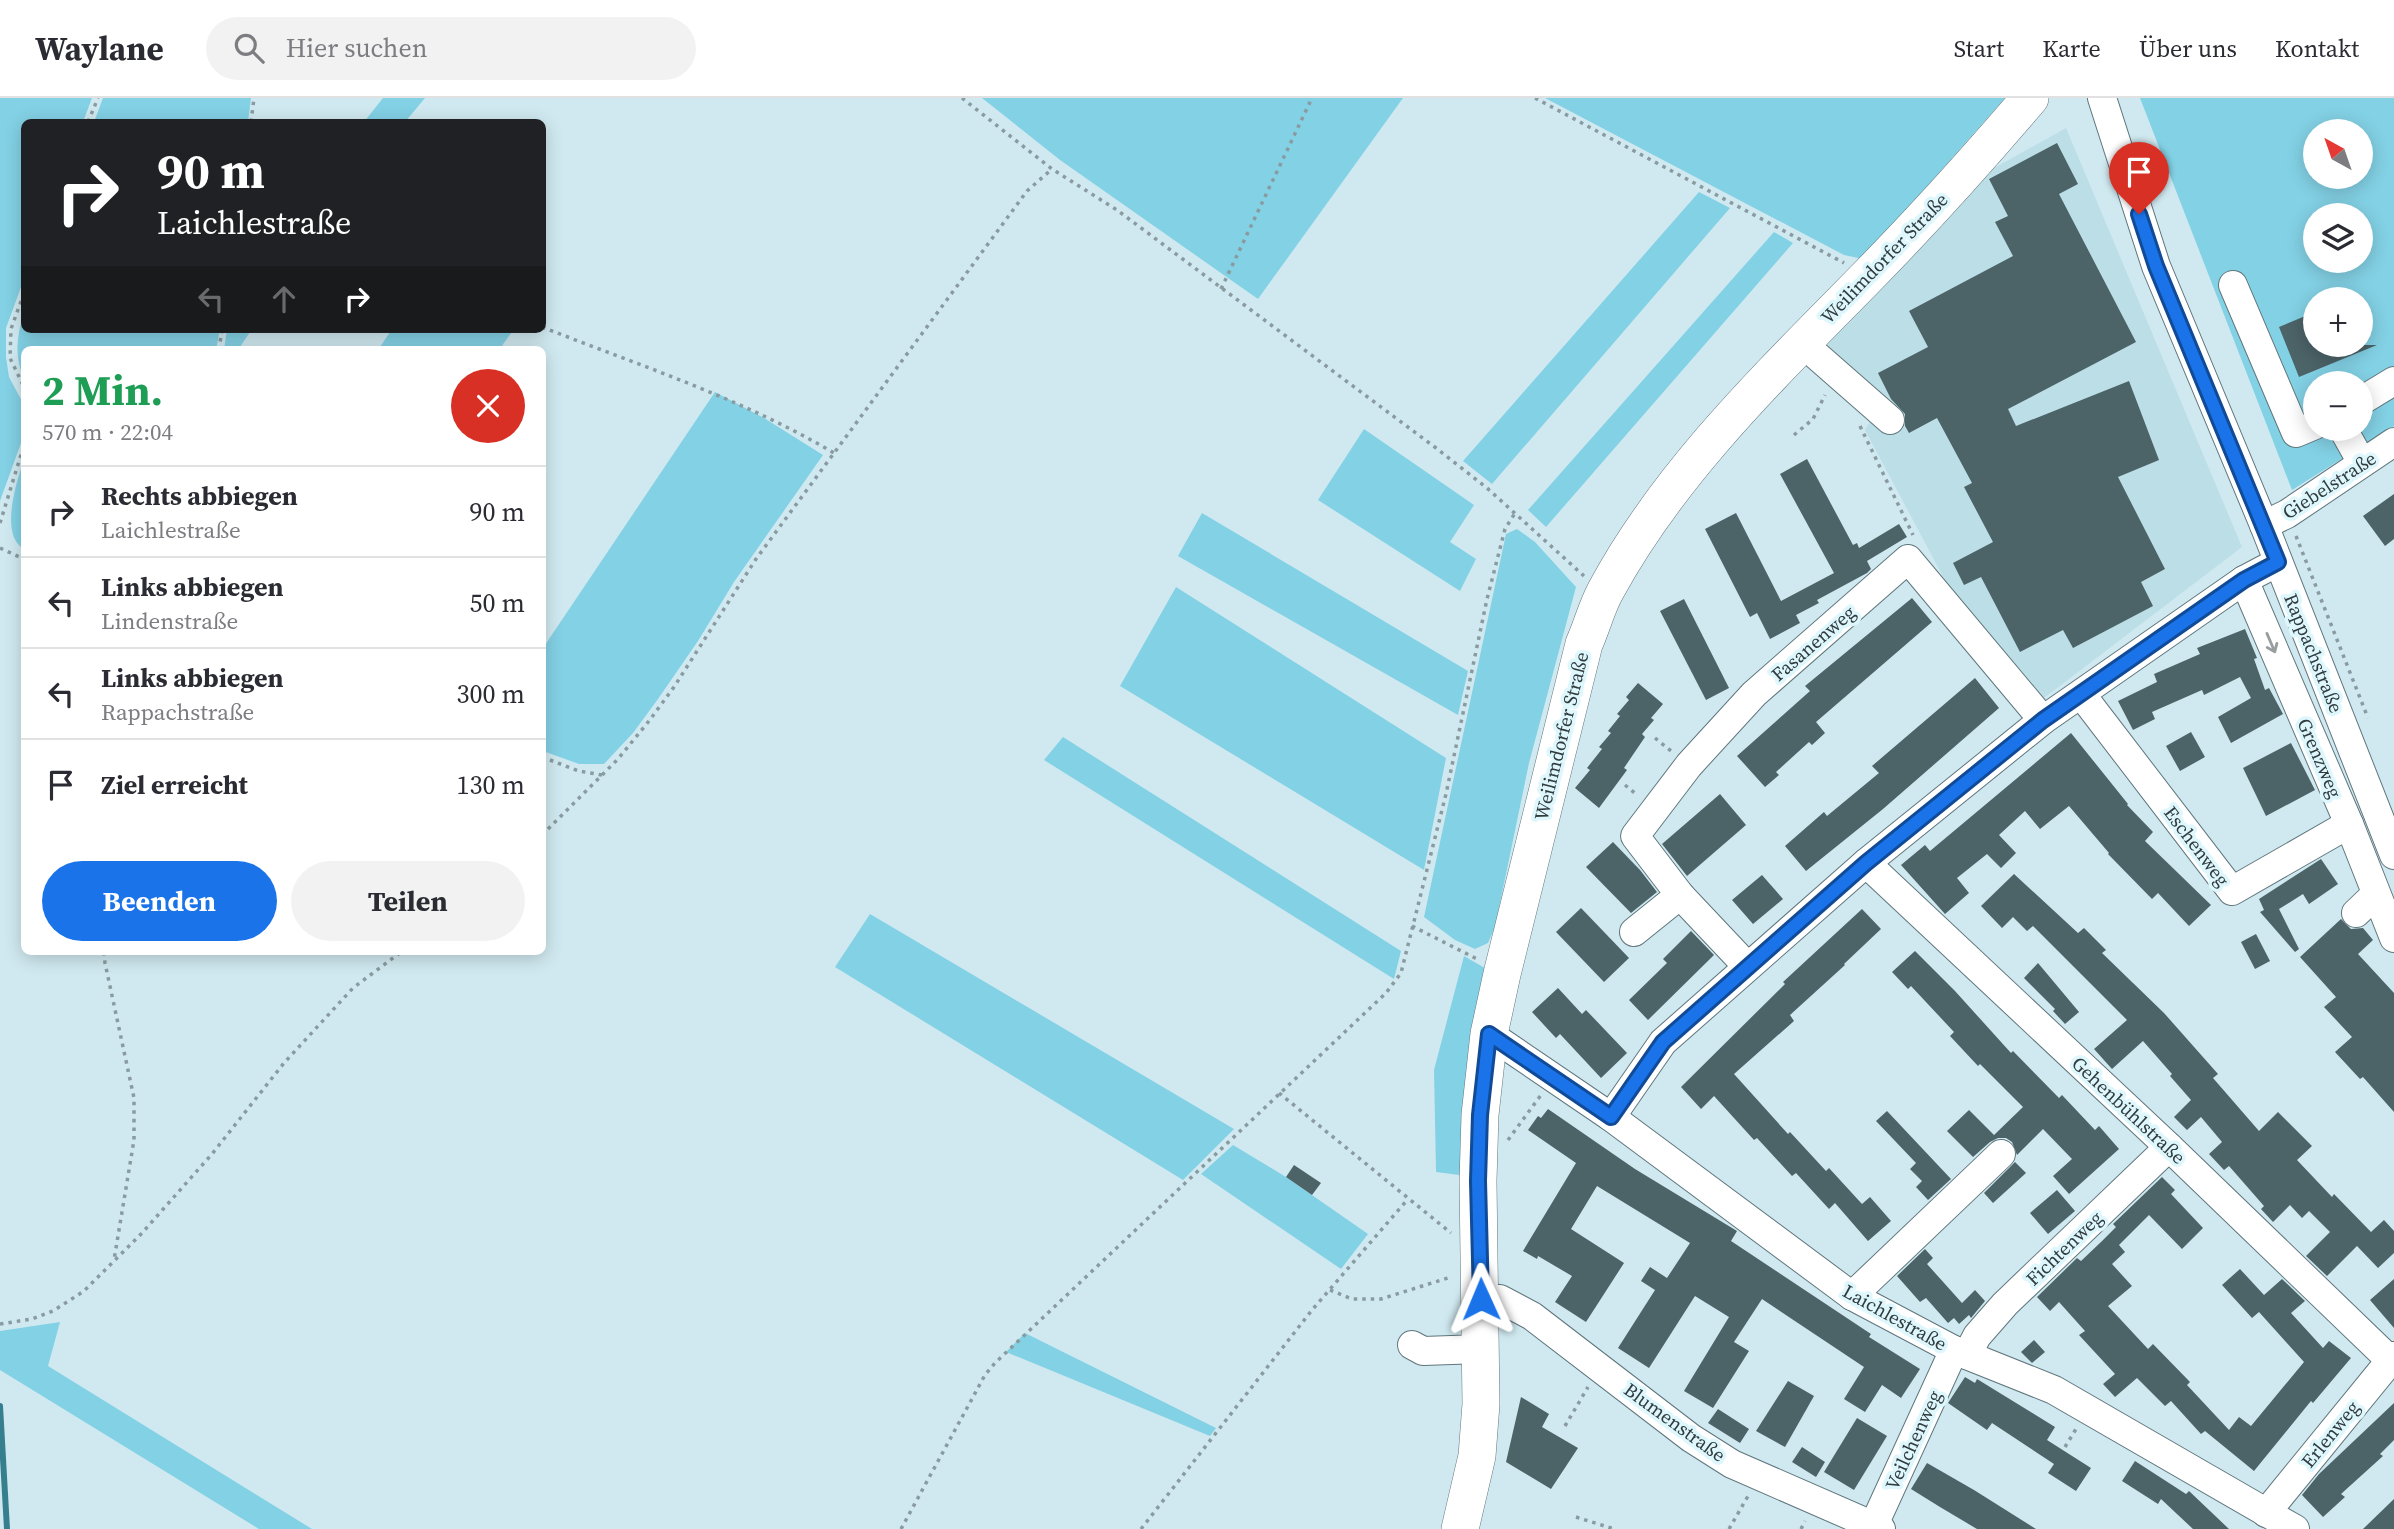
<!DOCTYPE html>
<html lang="de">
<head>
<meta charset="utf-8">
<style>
  body { margin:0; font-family:"Source Serif 4",serif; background:#f2f2f3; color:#2b2b33; height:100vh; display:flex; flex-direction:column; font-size:26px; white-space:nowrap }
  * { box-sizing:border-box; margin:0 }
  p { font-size:23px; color:#7c7c81 }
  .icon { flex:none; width:38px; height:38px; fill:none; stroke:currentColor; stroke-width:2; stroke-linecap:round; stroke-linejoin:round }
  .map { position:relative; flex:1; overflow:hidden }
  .side { position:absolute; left:21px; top:248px; width:525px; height:609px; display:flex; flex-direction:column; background:#fff; border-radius:10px; box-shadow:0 4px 18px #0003 }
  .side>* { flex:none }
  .banner { position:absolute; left:21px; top:21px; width:525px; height:214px; border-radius:10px; box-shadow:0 4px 18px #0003; background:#202124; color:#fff; overflow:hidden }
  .needle { width:46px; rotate:320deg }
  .controls { position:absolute; left:2303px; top:21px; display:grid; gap:14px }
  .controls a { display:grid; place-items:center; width:70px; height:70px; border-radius:50%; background:#fff; box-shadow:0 4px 18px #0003; font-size:35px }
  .pin { position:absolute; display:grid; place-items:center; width:60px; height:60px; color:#fff; margin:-72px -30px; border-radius:50% 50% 50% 0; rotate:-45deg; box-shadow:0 0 7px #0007 }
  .pin .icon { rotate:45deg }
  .me { position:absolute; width:77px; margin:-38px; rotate:359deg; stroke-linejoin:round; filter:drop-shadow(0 0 5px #0008) }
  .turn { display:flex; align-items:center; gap:24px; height:147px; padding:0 21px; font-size:32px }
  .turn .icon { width:91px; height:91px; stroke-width:2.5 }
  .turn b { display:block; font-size:49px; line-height:60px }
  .lanes { display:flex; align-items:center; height:66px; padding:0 21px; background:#0003; justify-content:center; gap:35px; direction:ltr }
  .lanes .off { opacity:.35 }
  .round { display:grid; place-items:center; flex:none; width:74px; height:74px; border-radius:37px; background:#f2f2f3 }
  .summary { display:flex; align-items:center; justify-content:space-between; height:119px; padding:0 21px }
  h1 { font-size:42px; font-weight:700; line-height:52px; color:#1e9e55 }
  .cta { display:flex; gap:14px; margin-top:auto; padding:14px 21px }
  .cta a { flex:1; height:80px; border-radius:42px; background:#1a73e8; color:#fff; font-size:28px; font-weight:700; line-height:80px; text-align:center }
  .cta a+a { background:#f2f2f3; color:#2b2b33 }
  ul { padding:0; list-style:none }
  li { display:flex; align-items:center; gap:21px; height:91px; padding:0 21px; border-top:2px solid #e1e1e2 }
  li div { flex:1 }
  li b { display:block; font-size:26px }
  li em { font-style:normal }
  header { display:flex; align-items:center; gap:42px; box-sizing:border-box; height:98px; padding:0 35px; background:#fff; border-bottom:2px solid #e1e1e2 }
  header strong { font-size:33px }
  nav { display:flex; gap:38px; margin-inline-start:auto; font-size:24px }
  .search { width:490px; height:63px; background:#f2f2f3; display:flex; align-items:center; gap:18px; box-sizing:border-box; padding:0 24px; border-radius:38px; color:#7c7c81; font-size:26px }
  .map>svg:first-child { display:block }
</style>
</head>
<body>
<header>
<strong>Waylane</strong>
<div class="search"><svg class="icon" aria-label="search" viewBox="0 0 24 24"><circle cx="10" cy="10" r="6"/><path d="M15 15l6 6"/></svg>Hier suchen</div>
<nav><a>Start</a><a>Karte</a><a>Über uns</a><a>Kontakt</a></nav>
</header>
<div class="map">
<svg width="2394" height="1431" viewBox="0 0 2394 1431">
  <rect width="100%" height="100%" fill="#d0e9f0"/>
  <path fill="#bcdee7" d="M2066 30 2242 449 2044 600 1956 503 1865 332 1883 302 1818 242 1987 74Z"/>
  <g fill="#83d1e5" fill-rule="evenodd">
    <path d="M0 0H92L83 24H24V181L6 230V259L9 279 24 307V328L21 345 0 403Z"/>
    <path d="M103 0H251L248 24H94Z"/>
    <path d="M383 0H425L405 24H364Z"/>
    <path d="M982 0H1403L1258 201 1060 62Z"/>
    <path d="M1545 0H2005L1863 161 1844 157Z"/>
    <path d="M2140 0H2394V328L2292 392ZM2315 33H2361V79H2315ZM2315 117H2361V163H2315ZM2315 201H2361V247H2315ZM2315 285H2361V331H2315Z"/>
    <path d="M1699 94 1730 110 1492 386 1463 363Z"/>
    <path d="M1774 134 1793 145 1546 429 1528 412Z"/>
    <path d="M24 215V231H220L216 252H24V280C14 258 17 237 24 215Z"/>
    <path d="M227 231H252L238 252H224Z"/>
    <path d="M392 231H514L499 252H378Z"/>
    <path d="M715 294 764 320 823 357 734 484 698 543 658 601 633 635 604 666H579L543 653V550Z"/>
    <path d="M1364 331 1474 407 1450 444 1476 461 1460 493 1318 402Z"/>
    <path d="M24 362V451C0 438 15 387 24 362Z"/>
    <path d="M1202 415 1468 573 1458 617 1178 458Z"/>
    <path d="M1517 431 1535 444 1576 489 1529 665 1495 829 1488 845 1475 851 1455 842 1424 819 1506 436Z"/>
    <path d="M1176 489 1446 660 1424 772 1120 588Z"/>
    <path d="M1063 639 1401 853 1394 881 1044 662Z"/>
    <path d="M870 816 1234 1031 1183 1082 835 869Z"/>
    <path d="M1464 858 1490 873 1467 1078 1436 1074 1434 972Z"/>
    <path d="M1233 1047 1286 1079 1368 1136 1341 1171 1201 1076Z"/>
    <path d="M60 1224 48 1268 312 1431H259L0 1272V1233Z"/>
    <path d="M1025 1235 1216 1330 1210 1338 1006 1254Z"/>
  </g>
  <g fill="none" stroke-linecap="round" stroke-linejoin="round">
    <path stroke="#367f8f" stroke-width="6" d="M0 1308 7 1431"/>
  </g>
  <g fill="#4c6368">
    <path d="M2057 45 2078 86 2059 96 2136 244 2008 311 2016 328 2129 283 2159 362 2118 379 2165 471 2141 484 2153 508 2073 550 2063 532 2020 554 1981 479 1964 487 1953 465 1993 444 1964 389 1972 385 1937 320 1909 335 1905 328V316L1891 301 1878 275 1928 249 1909 213 2013 158 1995 124 2008 118 1989 81Z"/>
    <path d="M2315 214V247H2377L2299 279 2279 229Z"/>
    <path d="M1807 361 1853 447 1857 445 1859 450 1899 426 1907 439 1867 463 1871 471 1867 475 1817 502 1819 505 1796 517 1800 525 1770 541 1757 515 1750 519 1705 431 1736 415 1781 503 1834 475 1780 376Z"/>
    <path d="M2394 396V441L2385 448 2363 418Z"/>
    <path d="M1912 500 1932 524 1816 624 1825 635 1812 647 1809 644 1776 674 1779 677 1765 689 1737 658 1810 593 1805 588Z"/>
    <path d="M1684 501 1729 590 1706 602 1660 513Z"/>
    <path d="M2245 531 2257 560 2254 561 2265 592 2269 590 2283 616 2231 645 2218 619 2251 600 2240 579 2204 597 2202 592 2152 614 2155 621 2133 632 2118 603 2157 584 2154 576 2200 556 2197 550Z"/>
    <path d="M1975 580 1999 610 1883 711 1806 773 1785 748 1824 714 1827 718 1879 675 1872 668Z"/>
    <path d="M1638 585 1663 606 1651 620 1654 622 1642 636 1645 639 1624 670 1627 672 1599 710 1575 690 1590 672 1587 670 1602 651 1599 649 1611 635 1608 633 1620 618 1617 616 1629 602 1626 599Z"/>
    <path d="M2191 634 2205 659 2180 673 2166 648Z"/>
    <path d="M2071 635 2128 706 2127 707 2153 734 2145 743 2211 807 2189 828 2158 795 2152 801 2108 756 2109 755 2069 708 2040 731 2025 713 1999 737 2016 755 2001 770 1987 756 1957 780 1969 795 1945 816 1901 767 1925 747 1930 753Z"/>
    <path d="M2291 645 2315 692 2266 718 2243 670Z"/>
    <path d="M1720 696 1746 727 1687 778 1662 746Z"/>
    <path d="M1613 744 1640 772 1657 794 1631 815 1586 769Z"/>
    <path d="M2321 761 2338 786 2309 806 2303 796 2279 811 2299 851 2295 854 2260 814 2264 812 2259 801Z"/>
    <path d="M2014 776 2078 835 2084 830 2106 852 2102 855 2164 915 2218 976 2213 980 2259 1033 2278 1014 2312 1048 2297 1062 2332 1099 2334 1096 2371 1134 2384 1122 2394 1133V1155L2378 1170 2357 1148 2327 1178 2306 1158 2330 1134 2309 1113 2302 1120 2290 1107 2273 1124 2261 1111 2264 1108 2229 1068 2224 1072 2209 1056 2222 1044 2201 1019 2187 1032 2174 1019 2191 1002 2170 978 2172 976 2143 943 2112 971 2094 951 2127 922 2033 828 2027 833 2013 819 2002 830 1981 808Z"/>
    <path d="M1762 777 1783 801 1753 826 1732 802Z"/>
    <path d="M1581 810 1629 860 1604 884 1556 834Z"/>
    <path d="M1862 811 1881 831 1844 866 1845 867 1790 917 1794 923 1734 976 1788 1036 1790 1034 1826 1073 1829 1070 1862 1106 1870 1099 1891 1123 1868 1143 1835 1105 1829 1111 1796 1075 1792 1078 1757 1040 1754 1042 1714 998 1701 1011 1681 989 1785 886 1783 884Z"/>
    <path d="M2341 821 2351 831 2363 830 2373 842 2358 856 2394 895V1014L2363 979 2360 981 2335 954 2352 939 2324 909 2336 899 2300 859Z"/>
    <path d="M1691 833 1714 857 1648 922 1629 902 1667 865 1663 861Z"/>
    <path d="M2256 836 2270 863 2255 871 2241 844Z"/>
    <path d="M1915 853 1955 893 2011 955 2013 953 2059 1000 2062 997 2095 1032 2099 1028 2119 1051 2069 1096 2053 1078 2072 1061 2043 1031 2017 1057 2012 1044 2006 1040H1998L1990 1044 1973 1059 1947 1033 1969 1012 1994 1037 2023 1009 1980 966 1978 968 1950 938 1954 934 1911 888 1908 891 1892 874Z"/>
    <path d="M2038 865 2079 914 2065 926 2053 913 2055 911 2024 880Z"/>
    <path d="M1558 890 1582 916 1586 912 1627 955 1601 980 1560 936 1556 940 1532 914Z"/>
    <path d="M1548 1011 1635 1071 1737 1133 1731 1143 1871 1236 1869 1239 1920 1271 1901 1300 1882 1287 1865 1314 1844 1301 1864 1269 1762 1201 1734 1244 1749 1253 1713 1310 1684 1293 1729 1219 1695 1198 1649 1270 1618 1250 1655 1192 1641 1183 1650 1169 1667 1180 1690 1145 1597 1088 1571 1131 1624 1165 1586 1224 1555 1204 1572 1178 1538 1158 1537 1161 1523 1153 1576 1065 1528 1032 1538 1018 1541 1020Z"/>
    <path d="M1887 1013 1951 1081 1928 1102 1916 1089 1922 1083 1910 1071 1916 1065 1876 1023Z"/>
    <path d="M2015 1064 2026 1075 1993 1105 1984 1095Z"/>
    <path d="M1294 1067 1321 1085 1312 1097 1286 1079Z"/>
    <path d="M2162 1079 2175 1092 2171 1096 2203 1130 2182 1151 2149 1117 2119 1147 2125 1154 2112 1166 2132 1188 2108 1208 2148 1251 2153 1246 2190 1284 2187 1287 2229 1332 2239 1319 2251 1328 2304 1264 2259 1214 2252 1220 2222 1187 2240 1171 2264 1197 2282 1181 2305 1203 2291 1215 2323 1250 2329 1243 2351 1260 2313 1305 2311 1303 2254 1373 2205 1333 2201 1336 2171 1303 2165 1308 2137 1280 2115 1299 2103 1286 2115 1276 2079 1237 2085 1233 2059 1204 2050 1213 2037 1199 2077 1160 2081 1163 2101 1144 2116 1129 2113 1126Z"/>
    <path d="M2057 1092 2075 1113 2048 1136 2030 1115Z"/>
    <path d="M1925 1151 1933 1160 1927 1166 1962 1205 1975 1192 1985 1203 1971 1220 1969 1217 1959 1226 1954 1220 1948 1225 1926 1200 1920 1204 1897 1178Z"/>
    <path d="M2394 1181V1230L2370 1202Z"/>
    <path d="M2034 1242 2045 1254 2032 1265 2021 1254Z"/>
    <path d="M1965 1279 1975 1285 1977 1281 2055 1329 2047 1342 2091 1370 2076 1393 2048 1375 2054 1366 1992 1325 1987 1332 1948 1305Z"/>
    <path d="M1788 1283 1814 1298 1785 1349 1756 1333Z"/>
    <path d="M1521 1299 1549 1316 1542 1329 1578 1350 1551 1391 1506 1364Z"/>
    <path d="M2394 1305V1342L2380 1356 2383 1358 2341 1396 2345 1399 2323 1419 2302 1397 2319 1376Z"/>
    <path d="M1718 1311 1749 1331 1740 1345 1708 1325Z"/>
    <path d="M1857 1320 1887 1338 1854 1392 1824 1374Z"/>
    <path d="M1802 1349 1825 1364 1816 1379 1792 1364Z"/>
    <path d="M2135 1363 2186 1396 2189 1393 2229 1431H2193L2161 1401 2158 1406 2122 1383Z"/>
    <path d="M1927 1365 1974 1392 2036 1431H1977L1940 1409 1911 1391Z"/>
    <path d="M2394 1401V1431H2363Z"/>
  </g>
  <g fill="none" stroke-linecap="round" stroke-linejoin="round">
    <g stroke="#60767d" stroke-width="30">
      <g id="minor">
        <path d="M2102 0 2156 168 2264 427 2394 757"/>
        <path d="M2233 187 2296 335 2315 327"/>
        <path d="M1801 244 1890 322"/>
        <path d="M2361 303 2394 283"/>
        <path d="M2343 331 2362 365"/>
        <path d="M2264 427 2287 416 2394 344"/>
        <path d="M2244 482 2349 726 2394 840"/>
        <path d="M2081 596 2232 793 2349 726"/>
        <path d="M1866 765 2169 1049 2390 1262"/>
        <path d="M2356 815 2376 796"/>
        <path d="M1634 834 1680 797"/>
        <path d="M1747 868 1680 797 1635 738 1689 667 1754 596 1908 461 2043 622"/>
        <path d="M1489 936 1611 1019 1852 1198 1954 1252 2054 1292 2295 1431"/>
        <path d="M1611 1019 1663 944 1866 765 2043 622 2244 482 2278 464"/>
        <path d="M1852 1198 2001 1056"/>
        <path d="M1481 1201H1500L1532 1218 1691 1340 1732 1366 1881 1431"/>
        <path d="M1412 1247 1423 1253 1481 1251"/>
        <path d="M1967 1257 1977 1238 2005 1206 2169 1049"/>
        <path d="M2266 1415 2394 1258"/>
        <path d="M1872 1431 1954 1252"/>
      </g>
    </g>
    <g stroke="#60767d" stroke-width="38">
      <path id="major" d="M1460 1431 1477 1358 1481 1306 1478 1083 1480 1017 1489 936 1502 876 1584 546C1592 528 1597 508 1606 492 1671 372 1772 276 1866 180 1923 122 1977 62 2030 0"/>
    </g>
    <g stroke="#899ba0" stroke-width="3.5" stroke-dasharray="3.5 5" stroke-linecap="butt">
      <path d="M962 0 1052 71 1117 112 1436 350 1487 390 1584 478"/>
      <path d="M1535 0 1844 165"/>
      <path d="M88 24 98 0"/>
      <path d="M251 24 254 0"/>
      <path d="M1221 191 1312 0"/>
      <path d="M24 195 11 231 10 260 24 289"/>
      <path d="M542 229C641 268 743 301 834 355"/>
      <path d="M219 252 222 231"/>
      <path d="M1860 328 1913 437"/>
      <path d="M1794 337 1813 321 1825 297"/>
      <path d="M0 425 24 347"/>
      <path d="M2296 438 2368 620"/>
      <path d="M0 450 24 461"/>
      <path d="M1655 640 1671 653"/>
      <path d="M542 659 579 673 602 677"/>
      <path d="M1625 687 1637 697"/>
      <path d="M542 737 618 661 649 623 674 589 756 461 1027 93 1052 71"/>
      <path d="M1412 828 1479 862"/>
      <path d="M104 854 105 865 134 1000V1042L114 1162"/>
      <path d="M1279 995 1451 1135"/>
      <path d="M1508 1042 1541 997"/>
      <path d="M1330 1192 1352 1201H1381L1451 1179"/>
      <path d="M0 1226 32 1221 53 1213 84 1193 142 1135 212 1056 284 965 353 890 401 854"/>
      <path d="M1565 1328 1588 1289"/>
      <path d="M2065 1349 2076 1331"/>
      <path d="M1576 1419 1614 1431"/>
      <path d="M901 1431 985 1277 995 1265 1386 895 1401 875 1446 696 1487 501 1505 431 1515 415"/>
      <path d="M1141 1431 1312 1212 1408 1101"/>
      <path d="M1729 1431 1748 1398"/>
      <path d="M1801 1431 1805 1423"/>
    </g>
    <use href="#minor" stroke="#fff" stroke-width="28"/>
    <use href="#major" stroke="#fff" stroke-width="37"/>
  </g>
  <defs><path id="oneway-shaft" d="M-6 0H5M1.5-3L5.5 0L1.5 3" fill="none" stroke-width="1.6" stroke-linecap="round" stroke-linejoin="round" transform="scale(1.75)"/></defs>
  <use stroke="#989d9e" href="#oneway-shaft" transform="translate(2271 545) rotate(67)"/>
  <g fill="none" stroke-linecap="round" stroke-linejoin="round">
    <g stroke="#114b97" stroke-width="18">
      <path id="route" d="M1481 1201 1478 1083 1480 1017 1489 936 1611 1019 1663 944 1866 765 2043 622 2244 482 2278 464 2156 168 2139 116"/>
    </g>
    <use href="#route" stroke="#1a73e8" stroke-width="12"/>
  </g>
  <g text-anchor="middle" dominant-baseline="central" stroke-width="7" stroke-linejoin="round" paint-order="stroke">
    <g font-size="19" fill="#313b3e" stroke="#ddf7fd">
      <text transform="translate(1884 160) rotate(-46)">Weilimdorfer Straße</text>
      <text transform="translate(2329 387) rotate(-33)">Giebelstraße</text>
      <text transform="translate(1813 545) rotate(-41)">Fasanenweg</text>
      <text transform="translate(2314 555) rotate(68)">Rappachstraße</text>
      <text transform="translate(1561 638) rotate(-76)">Weilimdorfer Straße</text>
      <text transform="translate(2320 660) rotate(67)">Grenzweg</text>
      <text transform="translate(2197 748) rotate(53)">Eschenweg</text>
      <text transform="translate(2129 1012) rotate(43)">Gehenbühlstraße</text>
      <text transform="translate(2064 1150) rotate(-44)">Fichtenweg</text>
      <text transform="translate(1895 1219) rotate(29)">Laichlestraße</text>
      <text transform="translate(1675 1324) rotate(36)">Blumenstraße</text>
      <text transform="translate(2330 1336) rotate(-51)">Erlenweg</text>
      <text transform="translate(1913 1342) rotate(-65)">Veilchenweg</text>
    </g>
  </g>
</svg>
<div class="controls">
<a><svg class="needle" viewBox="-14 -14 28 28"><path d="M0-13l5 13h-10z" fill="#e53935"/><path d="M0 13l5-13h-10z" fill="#7c7c81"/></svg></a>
<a><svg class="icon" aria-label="layers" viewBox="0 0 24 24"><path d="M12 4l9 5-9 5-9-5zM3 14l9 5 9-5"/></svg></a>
<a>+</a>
<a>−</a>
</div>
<div class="pin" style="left:2139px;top:116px;background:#d93025"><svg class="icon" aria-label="arrive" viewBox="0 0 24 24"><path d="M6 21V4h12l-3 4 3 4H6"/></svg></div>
<svg class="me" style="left:1481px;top:1201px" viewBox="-20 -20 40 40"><path d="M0-17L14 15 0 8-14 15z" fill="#1a73e8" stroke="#fff" stroke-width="4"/></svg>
<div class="banner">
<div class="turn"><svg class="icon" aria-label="right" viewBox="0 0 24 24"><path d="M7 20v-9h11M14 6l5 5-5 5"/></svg><div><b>90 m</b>Laichlestraße</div></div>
<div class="lanes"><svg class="icon off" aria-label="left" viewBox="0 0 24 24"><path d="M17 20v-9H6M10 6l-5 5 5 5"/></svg><svg class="icon off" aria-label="ahead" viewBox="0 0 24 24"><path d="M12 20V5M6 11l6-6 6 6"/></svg><svg class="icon" aria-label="right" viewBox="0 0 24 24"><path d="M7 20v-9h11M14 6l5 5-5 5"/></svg></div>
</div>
<section class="side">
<div class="summary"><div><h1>2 Min.</h1><p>570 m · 22:04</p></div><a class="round" style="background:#d93025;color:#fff"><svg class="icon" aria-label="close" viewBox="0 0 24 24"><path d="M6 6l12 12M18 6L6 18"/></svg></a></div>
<ul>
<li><svg class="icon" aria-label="right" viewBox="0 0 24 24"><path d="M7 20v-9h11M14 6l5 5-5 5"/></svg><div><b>Rechts abbiegen</b><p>Laichlestraße</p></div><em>90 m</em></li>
<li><svg class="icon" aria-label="left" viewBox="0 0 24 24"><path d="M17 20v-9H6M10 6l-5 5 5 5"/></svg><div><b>Links abbiegen</b><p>Lindenstraße</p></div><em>50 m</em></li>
<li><svg class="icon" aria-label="left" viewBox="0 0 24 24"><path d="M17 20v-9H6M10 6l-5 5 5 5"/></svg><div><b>Links abbiegen</b><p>Rappachstraße</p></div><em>300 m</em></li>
<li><svg class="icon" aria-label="arrive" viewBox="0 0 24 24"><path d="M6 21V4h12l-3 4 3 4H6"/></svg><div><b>Ziel erreicht</b></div><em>130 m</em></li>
</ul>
<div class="cta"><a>Beenden</a><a>Teilen</a></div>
</section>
</div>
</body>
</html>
